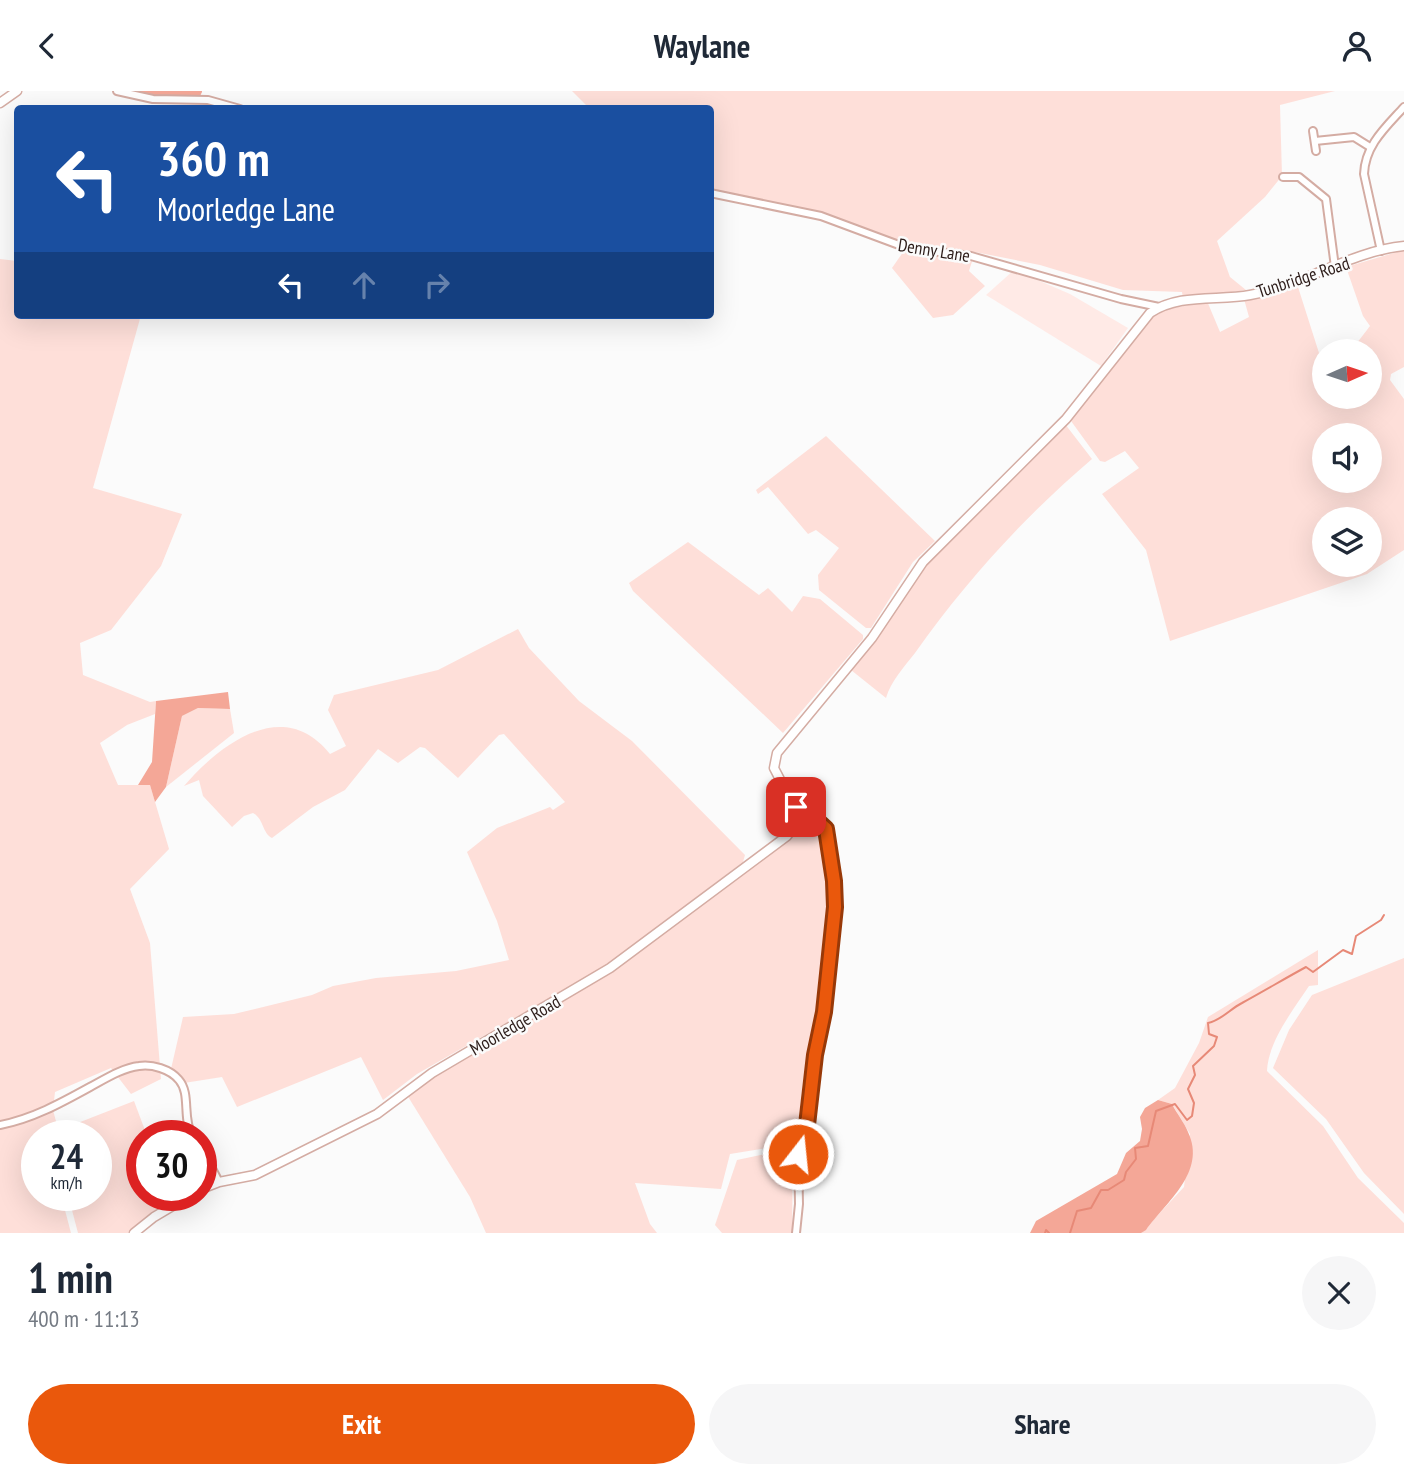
<!DOCTYPE html>
<html lang="en">
<head>
<meta charset="utf-8">
<style>
  body { margin:0; font-family:"PT Sans Narrow",sans-serif; background:#f6f6f7; color:#1f2937; height:100vh; display:flex; flex-direction:column; font-size:26px; white-space:nowrap }
  * { box-sizing:border-box; margin:0 }
  p { font-size:23px; color:#747a83 }
  .icon { flex:none; width:38px; height:38px; fill:none; stroke:currentColor; stroke-width:2; stroke-linecap:round; stroke-linejoin:round }
  .map { position:relative; height:1142px; overflow:hidden }
  .sheet { display:flex; flex-direction:column; background:#fff; flex:1 }
  .sheet>* { flex:none }
  .hud { position:absolute; left:14px; top:14px; width:700px; height:214px; border-radius:7px; box-shadow:0 7px 28px #0002; background:#1a4fa0; color:#fff; overflow:hidden }
  .needle { width:46px; rotate:87deg }
  .tools { position:absolute; left:1312px; top:248px; display:grid; gap:14px }
  .tools a { display:grid; place-items:center; width:70px; height:70px; border-radius:50%; background:#fff; box-shadow:0 7px 28px #0002; font-size:35px }
  .speed { position:absolute; left:21px; top:1029px; display:flex; gap:14px; font-size:35px; font-weight:700; text-align:center }
  .speed>* { display:grid; place-content:center; width:91px; height:91px; border-radius:50%; background:#fff; box-shadow:0 7px 28px #0002; line-height:1 }
  .speed small { font-size:18px; font-weight:400 }
  .speed .limit { border:10px solid #d22; background:#fff; color:#111 }
  .pin { position:absolute; display:grid; place-items:center; width:60px; height:60px; color:#fff; margin:-30px; border-radius:14px; box-shadow:0 4px 10px #0006 }
  .me { position:absolute; width:77px; margin:-38px; rotate:16deg; stroke-linejoin:round; filter:drop-shadow(0 0 5px #0008) }
  .turn { display:flex; align-items:center; gap:24px; height:147px; padding:0 28px; font-size:32px }
  .turn .icon { width:91px; height:91px; stroke-width:2.5 }
  .turn b { display:block; font-size:49px; line-height:60px }
  .lanes { display:flex; align-items:center; height:66px; padding:0 28px; background:#0003; justify-content:center; gap:35px; direction:ltr }
  .lanes .off { opacity:.35 }
  .round { display:grid; place-items:center; flex:none; width:74px; height:74px; border-radius:37px; background:#f6f6f7 }
  .summary { display:flex; align-items:center; justify-content:space-between; height:119px; padding:0 28px }
  h1 { font-size:42px; font-weight:800; line-height:52px }
  .primary-button { display:flex; gap:14px; margin-top:auto; padding:14px 28px }
  .primary-button a { flex:1; height:80px; border-radius:42px; background:#ea580c; color:#fff; font-size:28px; font-weight:800; line-height:80px; text-align:center }
  .primary-button a+a { background:#f6f6f7; color:#1f2937 }
  header { display:flex; justify-content:space-between; align-items:center; height:91px; padding:0 28px; background:#fff; font-size:32px; font-weight:800 }
  .map>svg:first-child { display:block }
</style>
</head>
<body>
<header><svg class="icon" aria-label="back" viewBox="0 0 24 24"><path d="M15 5l-7 7 7 7"/></svg>Waylane<svg class="icon" aria-label="person" viewBox="0 0 24 24"><circle cx="12" cy="8" r="4"/><path d="M4 21q1-7 8-7t8 7"/></svg></header>
<div class="map">
<svg width="1404" height="1142" viewBox="0 0 1404 1142">
  <rect width="100%" height="100%" fill="#fbfbfb"/>
  <path fill="#ffeae6" d="M1014 179 1070 203 1128 237 1101 275 986 204Z"/>
  <g fill="#fedfd9" fill-rule="evenodd">
    <path d="M572 0H1335L1280 14 1282 85 1265 106 1217 150 1230 186 1246 199 1183 208 1182 201 1123 199 1040 174 975 161 969 180 985 195 953 224 933 227 892 177 908 154 817 121 711 99 710 18 589 17Z"/>
    <path d="M1404 159V276L1391 283 1390 289 1404 308V459L1367 483 1170 550 1146 459 1102 403 1139 377 1125 360 1105 371 1100 370 1071 330V326L1151 225 1164 219 1207 210 1220 241 1249 226 1244 208 1298 196 1319 262 1337 257 1347 261H1325V306H1370V261H1350L1370 235 1363 225 1346 176ZM1325 345H1370V390H1325ZM1325 429H1370V474H1325Z"/>
    <path d="M0 168 17 170 18 224H141L93 397 182 423 161 475 111 539 80 552 83 584 150 611 156 610 155 623 127 634 100 652 118 694H150L169 758 130 798 150 852 161 988 131 1003 111 977 55 1001 53 1019 57 1034 29 1050 37 1067V1104H61L71 1142H0Z"/>
    <path d="M1065 333 1092 368C1025 425 966 490 915 562 904 576 891 590 886 607L851 579V576L894 522 915 485 932 465Z"/>
    <path d="M826 345 935 450 913 471 871 537H866L819 499 818 484 839 457 816 439 808 443 768 396 758 403 756 399Z"/>
    <path d="M688 451 759 504 768 497 792 521 803 505 820 508 863 544V548L783 642 633 500 629 492Z"/>
    <path d="M518 538 529 557 579 610 632 650 745 764 743 771 607 874 417 983 383 1009 361 966 237 1016 222 986 184 992 179 982 171 978 183 926 234 923 312 904 333 895 376 887 456 880 509 869 497 830 467 761 497 737 550 716 553 719 565 711 504 643 499 644 458 687 425 657 420 656 398 672 378 658 345 699 313 716 272 747C262 742 264 728 253 722L244 725 232 736 203 705 199 689 184 695C221 652 284 605 330 663L346 655 328 619 334 604 438 579Z"/>
    <path d="M198 617 230 618 234 642 166 696 182 625Z"/>
    <path d="M803 728 821 738 831 789 822 910 803 990 798 1035 791 1053 730 1063 721 1098 635 1092 650 1133 657 1142H486L470 1106 407 1004 433 984 625 870 794 743Z"/>
    <path d="M1318 859V894L1309 895C1293 919 1268 951 1267 980L1323 1035 1358 1087 1404 1132V1142H1141L1184 1096 1190 1043 1172 1013 1158 1009 1175 997 1199 952 1208 926Z"/>
    <path d="M1404 867V1123L1364 1082 1326 1028 1273 977 1289 939 1312 904Z"/>
    <path d="M134 1010 146 1042 142 1045V1104H179L152 1121 128 1142H78L68 1104H96V1045H74L70 1035Z"/>
    <path d="M793 1057 792 1142H722L715 1134 737 1069Z"/>
  </g>
  <g fill="#f4a797">
    <path d="M121 0H202V1L199 7H169Z"/>
    <path d="M228 601 230 618 198 617 182 625 166 696 155 711 150 694H138L152 671 156 610Z"/>
    <path d="M1158 1009 1172 1013C1177 1023 1184 1031 1188 1041 1207 1081 1166 1111 1146 1139L1141 1142H1030L1036 1130 1117 1083 1126 1062 1140 1050 1142 1038 1140 1026 1145 1017Z"/>
  </g>
  <g fill="none" stroke-linecap="round" stroke-linejoin="round">
    <g stroke="#e78977" stroke-width="2">
      <path d="M1045 1142 1046 1139 1049 1142"/>
      <path d="M1070 1142 1077 1120 1091 1117 1101 1099H1108L1124 1089 1126 1081 1136 1068 1135 1057 1148 1055 1156 1020 1175 1013 1187 1029 1192 1025 1194 1012 1188 998 1195 984 1193 975 1214 955 1217 946 1209 943 1208 932C1222 929 1230 918 1242 912 1264 900 1284 888 1306 876L1313 881 1343 859 1352 863 1356 845 1381 829 1384 824"/>
    </g>
    <g stroke="#d4aca3" stroke-width="10">
      <g id="minor">
        <path d="M117 0 153 8 208 9 240 18"/>
        <path d="M1313 40 1316 60"/>
        <path d="M1315 50 1354 46 1370 56"/>
        <path d="M1283 86H1299L1326 108 1335 176"/>
        <path d="M710 102 821 125 907 157 971 165 1121 208 1159 216"/>
        <path d="M1381 160 1364 83C1365 54 1386 36 1404 16"/>
        <path d="M0 1034C32 1028 61 1012 90 996 105 988 122 977 139 975 152 973 170 978 179 989 191 1003 182 1026 192 1045"/>
        <path d="M201 1056 219 1091"/>
        <path d="M796 1142 799 1113 798 1063 807 1034 824 921 835 816 834 790 826 738 815 727 798 723"/>
      </g>
    </g>
    <g stroke="#d4aca3" stroke-width="11">
      <g id="tertiary">
        <path d="M0 12 17 0"/>
        <path d="M201 1098 219 1091 255 1084 377 1023 432 982 610 877 787 745 798 730V723L774 677 777 662 872 547 923 471 1066 328 1150 222C1179 202 1218 210 1250 204 1302 195 1351 160 1404 155"/>
        <path d="M134 1142 154 1126 191 1104"/>
      </g>
    </g>
    <use href="#minor" stroke="#fff" stroke-width="6"/>
    <use href="#tertiary" stroke="#fff" stroke-width="8"/>
  </g>
  <g fill="none" stroke-linecap="round" stroke-linejoin="round">
    <g stroke="#983908" stroke-width="18">
      <path id="route" d="M796 716 798 723 814 727 826 738 834 790 835 816 824 921 815 964 807 1034 798 1063"/>
    </g>
    <use href="#route" stroke="#ea580c" stroke-width="12"/>
  </g>
  <g text-anchor="middle" dominant-baseline="central" stroke-width="5" stroke-linejoin="round" paint-order="stroke">
    <g font-size="18" fill="#2d1d1a" stroke="#fbfbfb">
      <text transform="translate(934 159) rotate(9)">Denny Lane</text>
      <text transform="translate(1303 186) rotate(-18)">Tunbridge Road</text>
      <text transform="translate(515 934) rotate(-30)">Moorledge Road</text>
    </g>
  </g>
</svg>
<div class="tools">
<a><svg class="needle" viewBox="-14 -14 28 28"><path d="M0-13l5 13h-10z" fill="#e53935"/><path d="M0 13l5-13h-10z" fill="#747a83"/></svg></a>
<a><svg class="icon" aria-label="sound" viewBox="0 0 24 24"><path d="M4 9h4l5-4v14l-5-4H4zM17 9q2 3 0 6"/></svg></a>
<a><svg class="icon" aria-label="layers" viewBox="0 0 24 24"><path d="M12 4l9 5-9 5-9-5zM3 14l9 5 9-5"/></svg></a>
</div>
<div class="speed"><div>24<small>km/h</small></div><div class="limit">30</div></div>
<div class="pin" style="left:796px;top:716px;background:#d93025"><svg class="icon" aria-label="arrive" viewBox="0 0 24 24"><path d="M6 21V4h12l-3 4 3 4H6"/></svg></div>
<svg class="me" style="left:798px;top:1063px" viewBox="-20 -20 40 40"><circle r="17" fill="#ea580c" stroke="#fff" stroke-width="3"/><path d="M0-11L8 9 0 5-8 9z" fill="#fff"/></svg>
<div class="hud">
<div class="turn"><svg class="icon" aria-label="left" viewBox="0 0 24 24"><path d="M17 20v-9H6M10 6l-5 5 5 5"/></svg><div><b>360 m</b>Moorledge Lane</div></div>
<div class="lanes"><svg class="icon" aria-label="left" viewBox="0 0 24 24"><path d="M17 20v-9H6M10 6l-5 5 5 5"/></svg><svg class="icon off" aria-label="ahead" viewBox="0 0 24 24"><path d="M12 20V5M6 11l6-6 6 6"/></svg><svg class="icon off" aria-label="right" viewBox="0 0 24 24"><path d="M7 20v-9h11M14 6l5 5-5 5"/></svg></div>
</div>
</div>
<section class="sheet">
<div class="summary"><div><h1>1 min</h1><p>400 m · 11:13</p></div><a class="round"><svg class="icon" aria-label="close" viewBox="0 0 24 24"><path d="M6 6l12 12M18 6L6 18"/></svg></a></div>
<div class="primary-button"><a>Exit</a><a>Share</a></div>
</section>
</body>
</html>
